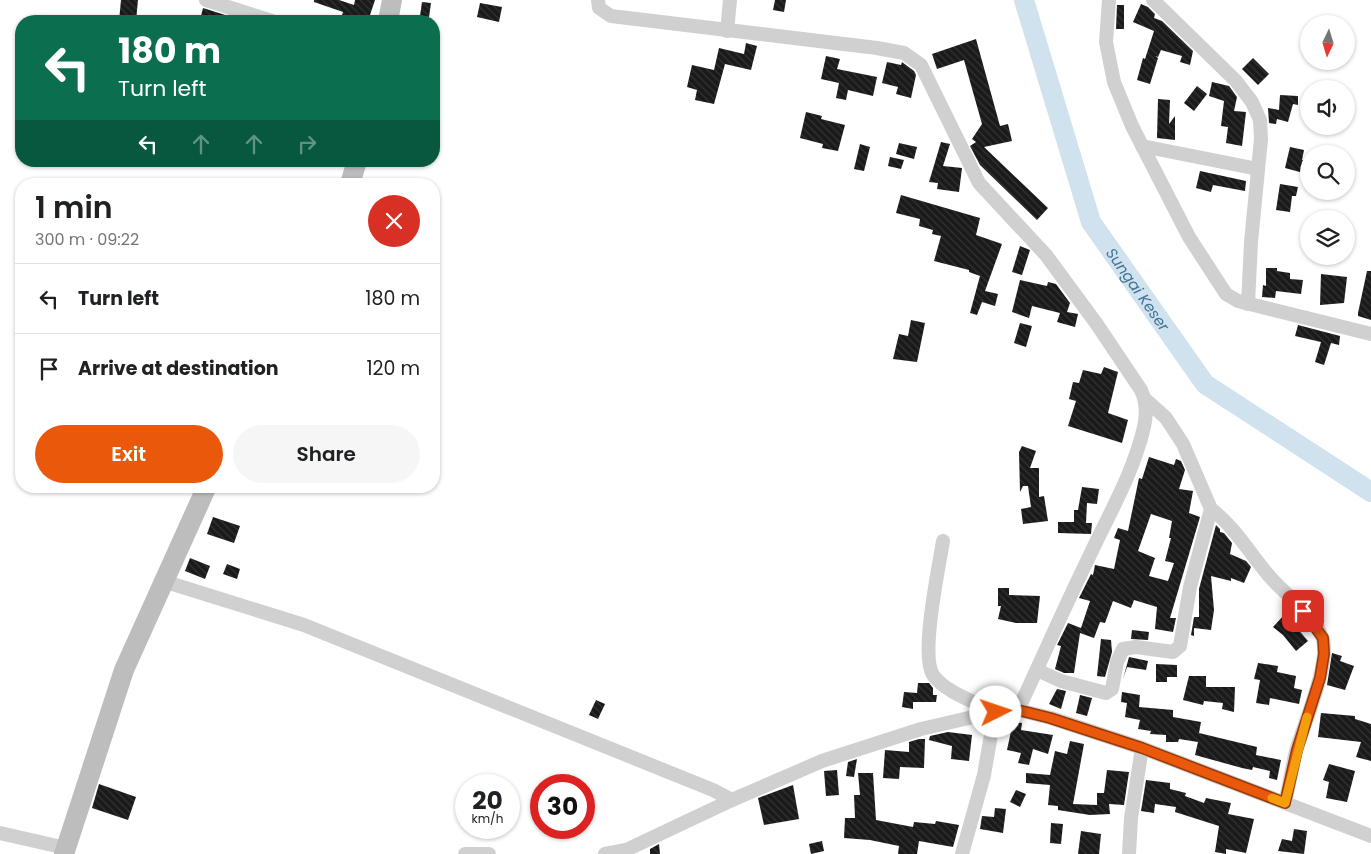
<!DOCTYPE html>
<html lang="en">
<head>
<meta charset="utf-8">
<style>
  body { margin:0; font-family:Poppins,sans-serif; background:#f6f6f6; color:#202124; height:100vh; display:flex; flex-direction:column; font-size:19px; white-space:nowrap }
  * { box-sizing:border-box; margin:0 }
  p { font-size:16px; color:#757577 }
  .icon { flex:none; width:28px; height:28px; fill:none; stroke:currentColor; stroke-width:2; stroke-linecap:round; stroke-linejoin:round }
  .map { position:relative; flex:1; overflow:hidden }
  .panel { position:absolute; left:15px; top:178px; width:425px; height:315px; display:flex; flex-direction:column; background:#fff; border-radius:20px; box-shadow:0 1px 4px #0004 }
  .panel>* { flex:none }
  .hud { position:absolute; left:15px; top:15px; width:425px; height:152px; border-radius:20px; box-shadow:0 1px 4px #0004; background:#0b6e4f; color:#fff; overflow:hidden }
  .needle { width:32px; rotate:184deg }
  .fabs { position:absolute; left:1300px; top:15px; display:grid; gap:10px }
  .fabs a { display:grid; place-items:center; width:55px; height:55px; border-radius:50%; background:#fff; box-shadow:0 1px 4px #0004; font-size:25px }
  .speed { position:absolute; left:455px; top:774px; display:flex; gap:10px; font-size:25px; font-weight:700; text-align:center }
  .speed>* { display:grid; place-content:center; width:65px; height:65px; border-radius:50%; background:#fff; box-shadow:0 1px 4px #0004; line-height:1 }
  .speed small { font-size:12px; font-weight:400 }
  .speed .limit { border:8px solid #d22; background:#fff; color:#111 }
  .pin { position:absolute; display:grid; place-items:center; width:42px; height:42px; color:#fff; margin:-21px; border-radius:10px; box-shadow:0 2px 8px #0006 }
  .me { position:absolute; width:55px; margin:-28px; rotate:86deg; stroke-linejoin:round; filter:drop-shadow(0 0 4px #0008) }
  .turn { display:flex; align-items:center; gap:18px; height:105px; padding:0 20px; font-size:22px }
  .turn .icon { width:65px; height:65px; stroke-width:2.5 }
  .turn b { display:block; font-size:35px; line-height:42px }
  .lanes { display:flex; align-items:center; height:48px; padding:0 20px; background:#0003; justify-content:center; gap:25px; direction:ltr }
  .lanes .off { opacity:.35 }
  .round { display:grid; place-items:center; flex:none; width:52px; height:52px; border-radius:26px; background:#f6f6f6 }
  .summary { display:flex; align-items:center; justify-content:space-between; height:85px; padding:0 20px }
  h1 { font-size:30px; font-weight:600; line-height:38px }
  .action { display:flex; gap:10px; margin-top:auto; padding:10px 20px }
  .action a { flex:1; height:58px; border-radius:30px; background:#ea580c; color:#fff; font-size:20px; font-weight:600; line-height:58px; text-align:center }
  .action a+a { background:#f6f6f6; color:#202124 }
  ul { padding:0; list-style:none }
  li { display:flex; align-items:center; gap:15px; height:70px; padding:0 20px; border-top:1px solid #e0e0e0 }
  li div { flex:1 }
  li b { display:block; font-size:19px }
  li em { font-style:normal }
  .map>svg:first-child { display:block }
</style>
</head>
<body>
<div class="map">
<svg width="1371" height="854" viewBox="0 0 1371 854">
  <defs>
    <pattern id="building-back-hatch" width="6" height="6" patternUnits="userSpaceOnUse" patternTransform="scale(1.25)"><rect width="6" height="6" fill="#1a1a1a"/><path d="M-1 5l2 2M0 0l6 6M5-1l2 2" fill="none" stroke="#333"/></pattern>
  </defs>
  <rect width="100%" height="100%" fill="#fff"/>
  <g fill="none" stroke-linecap="round" stroke-linejoin="round">
    <path stroke="#cfe2ee" stroke-width="20" id="s1" d="M1024 0 1091 222 1205 384 1371 492"/>
  </g>
  <g fill="url(#building-back-hatch)" fill-rule="evenodd">
    <path d="M121 0H138L136 21H119Z"/>
    <path d="M314 0H339L354 5 355 0H375L368 21H340L343 12 314 2Z"/>
    <path d="M775 0H786L784 12 773 10Z"/>
    <path d="M422 2 431 3 429 17 420 16Z"/>
    <path d="M480 3 502 7 499 22 477 17Z"/>
    <path d="M1141 4 1148 7 1155 14 1154 18 1162 21 1193 51 1190 65 1180 62 1182 56 1161 50 1158 57 1155 56 1158 58 1150 84 1137 80 1143 58 1145 59 1154 31 1133 22Z"/>
    <path d="M1117 5H1124V29H1116Z"/>
    <path d="M203 8 241 20V21L200 20Z"/>
    <path d="M976 39 1000 126 1008 124 1012 141 984 147 1048 208 1037 220 980 165 970 146 976 142 972 139 982 124 964 60 937 69 932 54Z"/>
    <path d="M746 43 757 46 751 70 725 64 714 104 695 100 697 90 687 87 692 65 714 70 719 48 744 54Z"/>
    <path d="M826 56 840 59 837 69 877 77 873 96 848 90 846 100 836 98 839 83 821 79Z"/>
    <path d="M1253 58 1269 74 1258 85 1242 69Z"/>
    <path d="M887 62 901 65 902 62 914 71 916 75 911 98 896 94 898 87 882 83Z"/>
    <path d="M1212 82 1229 86 1237 97 1234 111 1246 112 1242 146 1226 143 1228 127 1221 126 1224 101 1209 96Z"/>
    <path d="M1197 86 1207 94 1194 111 1184 103Z"/>
    <path d="M1280 95 1298 96V105L1293 104 1288 122 1277 119 1276 124 1269 123 1268 108 1279 110Z"/>
    <path d="M1158 99 1170 100 1169 124 1175 116V140L1157 138Z"/>
    <path d="M806 112 822 116 821 119 845 125 838 151 822 148 823 144 800 138Z"/>
    <path d="M941 142 950 144 943 166 962 168 959 192 937 189 938 183 929 182Z"/>
    <path d="M899 143 917 147 914 159 896 154Z"/>
    <path d="M860 144 870 147 864 171 854 169Z"/>
    <path d="M1290 147 1304 150 1302 160 1309 162 1307 174 1285 168Z"/>
    <path d="M890 157 904 160 901 169 888 166Z"/>
    <path d="M1200 171 1246 181 1245 191 1213 185 1211 192 1196 188Z"/>
    <path d="M1280 184 1298 187 1296 196H1292L1290 212 1276 210Z"/>
    <path d="M901 195 980 218 976 235 1002 244 985 291 998 294 995 306 982 302 977 315 970 313 980 276 969 272V270L934 261 941 236 932 234 933 230 919 226 920 219 896 213Z"/>
    <path d="M1020 246 1030 250 1022 275 1012 272Z"/>
    <path d="M1266 268H1277V271L1290 273V279L1303 280 1301 294 1276 291 1275 298 1262 297 1263 285 1266 286Z"/>
    <path d="M1367 271H1371V320L1358 316V313Z"/>
    <path d="M1321 274 1347 277 1344 303 1320 305Z"/>
    <path d="M1020 280 1047 286 1048 282 1056 284 1070 303 1067 312 1078 314 1075 327 1057 322 1060 313 1032 306 1029 318 1012 312Z"/>
    <path d="M911 320 925 323 917 362 893 359 899 334 908 336Z"/>
    <path d="M1020 323 1032 326 1026 347 1014 343Z"/>
    <path d="M1298 325 1340 336 1339 345 1331 343 1324 365 1315 362 1321 342 1295 336Z"/>
    <path d="M1104 367 1118 372 1108 413 1128 420 1122 443 1068 426 1076 401 1069 399 1073 382 1079 383 1083 370 1101 374Z"/>
    <path d="M1022 446 1036 451 1030 468H1039V497L1044 496 1048 521 1023 524 1021 509 1031 507 1028 486H1023L1020 492 1019 452Z"/>
    <path d="M1149 457 1174 465 1176 459 1181 461 1185 470 1179 489 1193 491 1189 513 1200 517 1170 618H1176L1173 632 1155 629 1157 607 1134 600 1131 608 1113 601 1105 623 1100 622 1094 638 1080 633 1074 673H1064L1055 669 1061 646 1057 645 1068 623 1081 628 1090 601 1079 598 1091 574 1093 575 1095 565 1114 569 1120 540 1114 538 1118 528 1128 531 1139 478 1142 479ZM1151 514 1172 521 1169 538H1171L1165 561 1174 563 1168 581 1149 576 1155 558 1138 551Z"/>
    <path d="M1082 487 1099 489 1097 504 1087 503 1086 523H1092L1091 534 1058 533V522H1074V510H1078Z"/>
    <path d="M213 517 240 526 234 543 207 534Z"/>
    <path d="M1216 525 1220 529V532L1224 533 1232 543 1230 554 1246 561 1251 567 1244 583 1231 578V581L1211 576 1214 610 1211 630 1194 628V636L1191 635 1194 617H1199V589Z"/>
    <path d="M190 558 210 566 205 579 185 571Z"/>
    <path d="M227 564 240 569 237 579 223 574Z"/>
    <path d="M998 588H1009V595L1040 596 1037 623H1016L998 619 1001 606H998Z"/>
    <path d="M1285 614 1308 641 1296 651 1283 635 1273 627Z"/>
    <path d="M1132 630 1149 632 1148 640 1131 639Z"/>
    <path d="M1101 639 1111 640 1112 652 1105 677 1097 676Z"/>
    <path d="M1332 653 1342 656 1340 661 1354 666 1345 690 1327 685Z"/>
    <path d="M1129 657 1148 661 1146 670 1127 667 1123 679Z"/>
    <path d="M1258 663 1278 666 1277 672 1296 676 1294 688 1302 690 1299 704 1270 698 1269 705 1256 703 1260 680 1254 679Z"/>
    <path d="M1156 664 1177 665V677H1167V682H1156Z"/>
    <path d="M1189 676H1206V687H1235L1234 712 1222 709 1223 703 1204 701 1203 705 1183 700Z"/>
    <path d="M918 683H929L933 688V695H937L936 702H913V709L902 707 904 692 917 693Z"/>
    <path d="M1057 689 1066 691 1061 709 1049 704Z"/>
    <path d="M1122 692 1140 695 1139 707 1173 710V717L1201 722 1199 733 1257 747 1256 755 1281 760 1277 780 1269 778 1270 771 1253 767 1252 770 1242 768 1195 755 1198 742 1179 739 1178 742H1166V735L1150 734 1151 731 1138 729 1140 720 1125 717 1127 703 1121 702Z"/>
    <path d="M1080 695 1092 698 1087 716 1076 713Z"/>
    <path d="M596 700 605 704 598 719 589 715Z"/>
    <path d="M1321 713 1355 716V719L1371 724V761L1356 757 1361 742 1318 737Z"/>
    <path d="M1013 722 1022 723 1021 730 1053 735 1048 754 1033 749 1029 765 1018 763 1021 753 1007 750Z"/>
    <path d="M948 732 972 735 969 761 951 759 952 746 929 740 930 736Z"/>
    <path d="M919 739H925L924 768 900 767 899 779 883 778 885 750 909 752V742Z"/>
    <path d="M1070 741 1084 744 1073 804 1097 805V793H1104L1107 770 1129 772 1124 805 1109 804 1110 814 1090 815 1058 810V806L1048 805 1050 785 1026 783V773L1050 775 1055 751 1067 754Z"/>
    <path d="M857 759 854 777 846 776 848 762Z"/>
    <path d="M1329 764 1355 771 1347 802 1326 798 1329 782 1323 780Z"/>
    <path d="M837 770 839 795 826 796 824 771Z"/>
    <path d="M858 773H873L876 820 913 827 914 822 935 824 936 821 959 825 953 847 919 841 917 854H898L899 846 870 840 844 838 845 818H855L854 795H860Z"/>
    <path d="M1146 780 1170 783V789L1186 793 1185 796 1204 803 1206 798 1231 803 1228 814 1254 819 1246 853 1226 849V854L1215 852 1219 826 1175 812 1176 807 1155 804 1154 813 1141 811Z"/>
    <path d="M99 784 136 797 128 820 92 808Z"/>
    <path d="M793 785 799 819 764 825 758 798Z"/>
    <path d="M1016 790 1026 794 1020 807 1010 802Z"/>
    <path d="M995 808 1006 809 1003 833 980 829 982 816 994 817Z"/>
    <path d="M1051 823 1063 824 1061 844 1050 843Z"/>
    <path d="M1294 829 1307 831 1304 854 1278 851 1282 839 1292 841Z"/>
    <path d="M1081 831 1101 834 1099 854H1078Z"/>
    <path d="M822 841 824 851 811 854 809 844Z"/>
    <path d="M659 844 660 854H650V849Z"/>
  </g>
  <g fill="none" stroke-linecap="round" stroke-linejoin="round">
    <g stroke="#d0d0d0" stroke-width="14">
      <path d="M206 0 272 21"/>
      <path d="M598 0 599 8 611 16 877 48 904 53 921 65 979 183 1046 255 1096 323 1141 390C1147 403 1147 414 1144 427 1133 474 1109 514 1089 557 1064 608 1042 659 1018 710"/>
      <path d="M1109 0 1106 42 1114 82 1132 126 1189 237 1226 294 1238 301 1371 334"/>
      <path d="M1153 0 1236 81 1252 102 1260 120 1261 139 1251 242 1248 304"/>
      <path d="M727 31 730 0"/>
      <path d="M1142 146 1258 169"/>
      <path d="M1211 509C1236 528 1250 554 1270 577 1287 596 1313 614 1322 637 1332 660 1303 726 1296 751 1292 768 1289 786 1285 803"/>
      <path d="M943 541C939 567 920 655 933 675 946 693 976 702 995 712L984 775 962 854"/>
      <path d="M163 581 304 625 713 790 732 800 822 761 921 729 973 717 1018 710 1051 718 1142 748 1371 836"/>
      <path d="M1037 670 1061 681 1106 693 1112 689 1117 662 1123 649 1136 647 1173 652 1180 646 1190 587 1211 509 1183 444 1166 418 1146 400"/>
      <path d="M0 833 66 848"/>
      <path d="M465 854H489"/>
      <path d="M605 854 626 850 732 800"/>
      <path d="M1129 854 1131 818 1142 748"/>
    </g>
    <g stroke="#bdbdbd" stroke-width="20">
      <path d="M388 21 392 0"/>
      <path d="M350 184 357 161"/>
      <path d="M64 854 124 670 207 486"/>
    </g>
  </g>
  <g fill="none" stroke-linecap="round" stroke-linejoin="round">
    <g stroke="#983908" stroke-width="12">
      <path id="route" d="M996 712 1018 710 1050 718 1142 748 1285 803 1297 750 1320 678 1324 654 1323 638 1303 611"/>
    </g>
    <use href="#route" stroke="#ea580c" stroke-width="9"/>
    <path stroke="#f59e0b" stroke-width="9" d="M1272 798 1285 803 1307 717"/>
  </g>
  <g text-anchor="middle" dominant-baseline="central" stroke-width="5" stroke-linejoin="round" paint-order="stroke">
    <g font-size="15" font-style="italic" fill="#3f7597" stroke="#fff">
      <text stroke="none"><textPath href="#s1" startOffset="314">Sungai Keser</textPath></text>
    </g>
  </g>
</svg>
<div class="fabs">
<a><svg class="needle" viewBox="-14 -14 28 28"><path d="M0-13l5 13h-10z" fill="#e53935"/><path d="M0 13l5-13h-10z" fill="#757577"/></svg></a>
<a><svg class="icon" aria-label="sound" viewBox="0 0 24 24"><path d="M4 9h4l5-4v14l-5-4H4zM17 9q2 3 0 6"/></svg></a>
<a><svg class="icon" aria-label="search" viewBox="0 0 24 24"><circle cx="10" cy="10" r="6"/><path d="M15 15l6 6"/></svg></a>
<a><svg class="icon" aria-label="layers" viewBox="0 0 24 24"><path d="M12 4l9 5-9 5-9-5zM3 14l9 5 9-5"/></svg></a>
</div>
<div class="speed"><div>20<small>km/h</small></div><div class="limit">30</div></div>
<div class="pin" style="left:1303px;top:611px;background:#d93025"><svg class="icon" aria-label="arrive" viewBox="0 0 24 24"><path d="M6 21V4h12l-3 4 3 4H6"/></svg></div>
<svg class="me" style="left:996px;top:712px" viewBox="-20 -20 40 40"><circle r="19" fill="#fff"/><path d="M0-13L10 11 0 6-10 11z" fill="#ea580c"/></svg>
<div class="hud">
<div class="turn"><svg class="icon" aria-label="left" viewBox="0 0 24 24"><path d="M17 20v-9H6M10 6l-5 5 5 5"/></svg><div><b>180 m</b>Turn left</div></div>
<div class="lanes"><svg class="icon" aria-label="left" viewBox="0 0 24 24"><path d="M17 20v-9H6M10 6l-5 5 5 5"/></svg><svg class="icon off" aria-label="ahead" viewBox="0 0 24 24"><path d="M12 20V5M6 11l6-6 6 6"/></svg><svg class="icon off" aria-label="ahead" viewBox="0 0 24 24"><path d="M12 20V5M6 11l6-6 6 6"/></svg><svg class="icon off" aria-label="right" viewBox="0 0 24 24"><path d="M7 20v-9h11M14 6l5 5-5 5"/></svg></div>
</div>
<section class="panel">
<div class="summary"><div><h1>1 min</h1><p>300 m · 09:22</p></div><a class="round" style="background:#d93025;color:#fff"><svg class="icon" aria-label="close" viewBox="0 0 24 24"><path d="M6 6l12 12M18 6L6 18"/></svg></a></div>
<ul>
<li><svg class="icon" aria-label="left" viewBox="0 0 24 24"><path d="M17 20v-9H6M10 6l-5 5 5 5"/></svg><div><b>Turn left</b></div><em>180 m</em></li>
<li><svg class="icon" aria-label="arrive" viewBox="0 0 24 24"><path d="M6 21V4h12l-3 4 3 4H6"/></svg><div><b>Arrive at destination</b></div><em>120 m</em></li>
</ul>
<div class="action"><a>Exit</a><a>Share</a></div>
</section>
</div>
</body>
</html>
